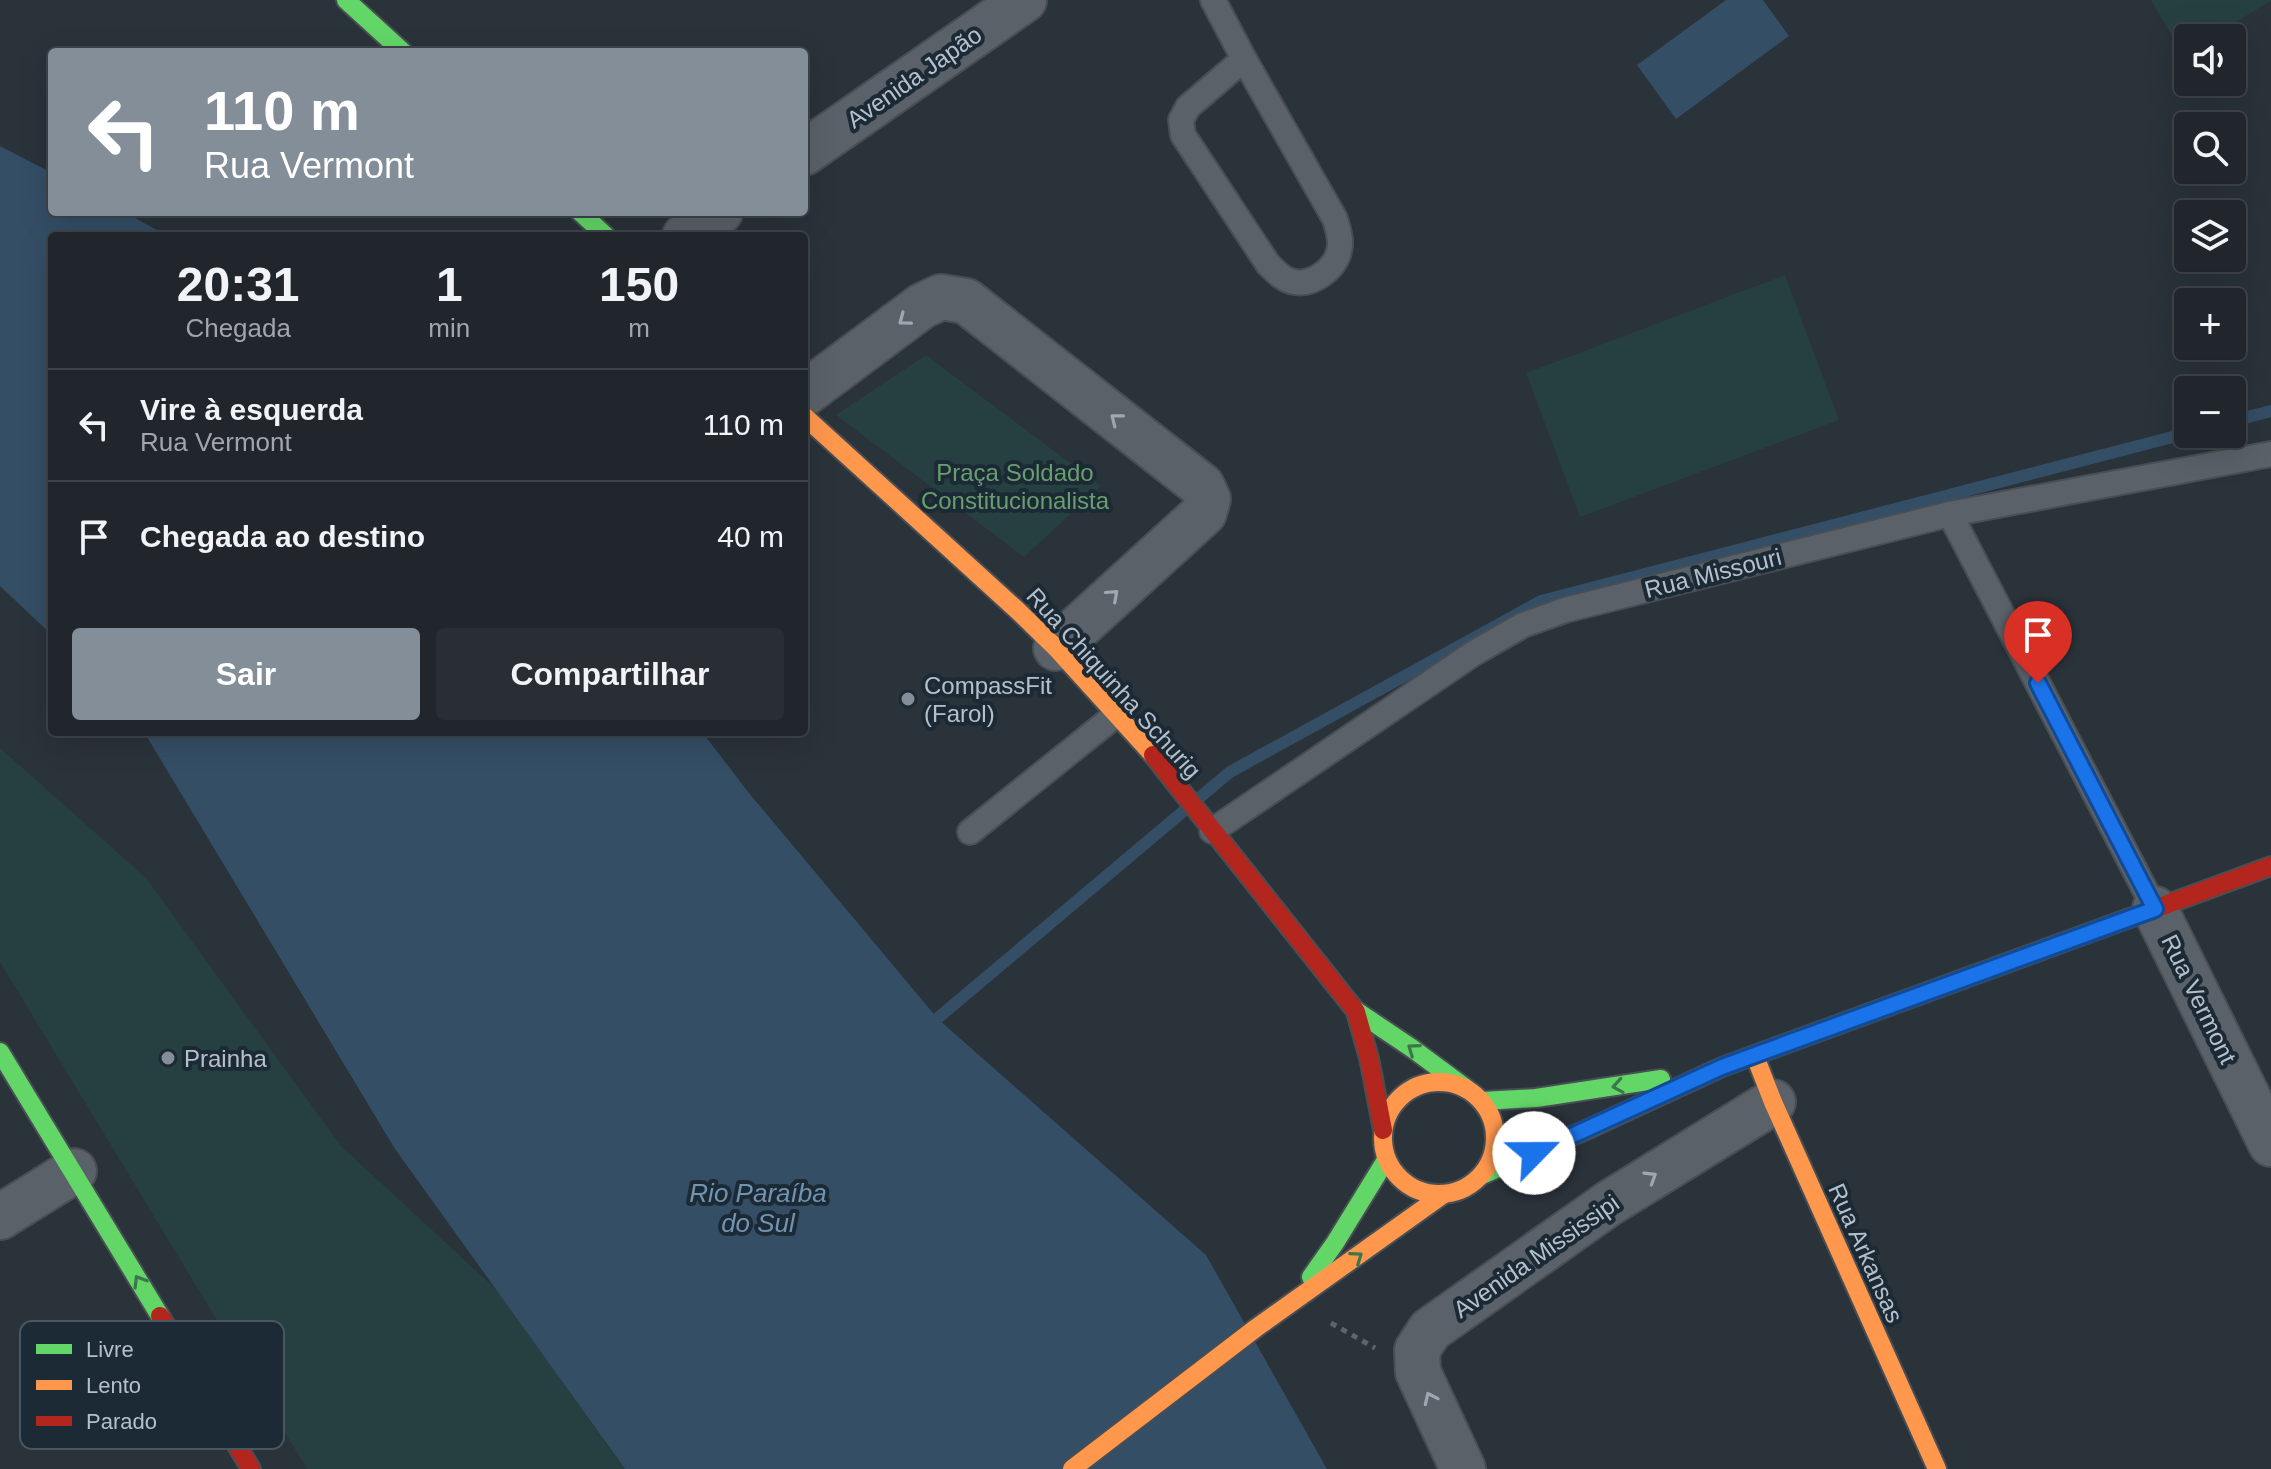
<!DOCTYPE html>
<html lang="pt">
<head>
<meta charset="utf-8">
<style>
  body { margin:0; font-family:Arial,sans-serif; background:#282e34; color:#f1f3f6; height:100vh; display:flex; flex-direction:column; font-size:30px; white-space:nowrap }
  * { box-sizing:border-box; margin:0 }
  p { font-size:26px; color:#a2a5a9 }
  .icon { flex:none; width:44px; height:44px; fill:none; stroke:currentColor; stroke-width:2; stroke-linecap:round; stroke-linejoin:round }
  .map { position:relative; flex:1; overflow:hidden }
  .sheet { position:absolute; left:48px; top:232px; width:760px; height:504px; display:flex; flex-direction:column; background:#20262c; border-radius:8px; box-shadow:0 8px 32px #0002,0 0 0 2px #3d4348 }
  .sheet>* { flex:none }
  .guide { position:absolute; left:48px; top:48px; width:760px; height:168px; border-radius:8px; box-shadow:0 8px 32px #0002,0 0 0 2px #3d4348; background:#848e98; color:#fff; overflow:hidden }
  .controls { position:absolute; left:2174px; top:24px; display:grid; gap:16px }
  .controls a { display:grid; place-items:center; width:72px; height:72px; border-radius:8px; background:#20262c; box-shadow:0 8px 32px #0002,0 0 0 2px #3d4348; font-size:40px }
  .pin { position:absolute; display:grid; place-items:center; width:68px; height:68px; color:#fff; margin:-82px -34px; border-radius:50% 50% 50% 0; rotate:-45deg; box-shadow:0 0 8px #0007 }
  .pin .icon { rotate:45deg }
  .me { position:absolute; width:88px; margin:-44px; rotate:67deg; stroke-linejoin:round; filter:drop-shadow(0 0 6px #0008) }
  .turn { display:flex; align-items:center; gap:28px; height:168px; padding:0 24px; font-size:36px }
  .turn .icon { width:104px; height:104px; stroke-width:2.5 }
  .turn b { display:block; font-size:56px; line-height:68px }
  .eta { display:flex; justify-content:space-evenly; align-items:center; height:136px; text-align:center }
  .eta b { font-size:48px; font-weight:700; line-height:56px }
  .button { display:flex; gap:16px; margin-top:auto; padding:16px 24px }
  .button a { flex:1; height:92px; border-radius:8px; background:#848e98; color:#fff; font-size:32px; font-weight:700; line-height:92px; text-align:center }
  .button a+a { background:#282e34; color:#f1f3f6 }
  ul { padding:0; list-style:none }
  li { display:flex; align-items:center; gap:24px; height:112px; padding:0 24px; border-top:2px solid #3d4348 }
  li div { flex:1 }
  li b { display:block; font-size:30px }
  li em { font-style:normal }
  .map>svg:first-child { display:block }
</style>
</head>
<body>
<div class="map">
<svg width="2271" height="1469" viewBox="0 0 2271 1469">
  <rect width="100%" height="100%" fill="#2a323a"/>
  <g fill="#264041">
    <path d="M2151 0H2271V1L2209 38H2188V51L2183 54Z"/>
    <path d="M1785 275 1839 420 1580 517 1526 373Z"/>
    <path d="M926 355 1101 486 1024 557 836 415Z"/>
    <path d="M0 748 146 878 341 1146 497 1290 624 1469H307L0 962Z"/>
  </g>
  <g fill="#344e65">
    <path d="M1726 0H1763L1789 36 1676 119 1637 65Z"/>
    <path d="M0 146 52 173V212H124L168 236H52V635L0 586Z"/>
    <path d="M144 732H702L749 793 938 1019 1206 1255 1327 1469H625L395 1149Z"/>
  </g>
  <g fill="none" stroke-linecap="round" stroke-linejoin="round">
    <g stroke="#344e65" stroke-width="12">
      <path d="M2232 421 2271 411"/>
      <path d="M926 1028 1230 772 1541 601 2188 433"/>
    </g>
    <g stroke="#484e54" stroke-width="28">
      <g id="lane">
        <path d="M1213 0 1244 59 1335 219C1338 229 1342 241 1339 251 1335 269 1313 285 1295 282 1283 280 1276 272 1268 264L1183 135 1181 120 1188 107 1244 59"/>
        <path d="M1950 514 2155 909"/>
        <path d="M1212 831 1474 653 1523 625 1565 610 1950 514 2271 454"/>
        <path d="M970 832 1117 714"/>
      </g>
    </g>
    <g stroke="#484e54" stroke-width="48">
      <g id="street">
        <path d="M804 153 1024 0"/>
        <path d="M685 236 720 212"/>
        <path d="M804 394 922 306 941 297 966 301 1202 486 1208 499 1204 513 1056 648"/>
        <path d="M2155 909 2271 1144"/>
        <path d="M0 1217 74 1171"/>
        <path d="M1463 1469 1418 1372 1417 1350 1430 1330 1608 1204 1773 1102"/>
      </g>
    </g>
    <g stroke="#484e54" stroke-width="22">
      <g id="fast">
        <path d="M346 0 403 52"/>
        <path d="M580 212 606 236"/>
        <path d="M1355 1010 1413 1049 1467 1089"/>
        <path d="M0 1052 160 1316"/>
        <path d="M1482 1101 1536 1098 1661 1079"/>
        <path d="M1482 1175 1586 1130 1722 1067 2127 919"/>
        <path d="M1311 1277 1335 1243 1386 1160"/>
      </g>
    </g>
    <g stroke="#484e54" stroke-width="22">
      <g id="slow">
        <path d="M804 416 1017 610 1056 648 1153 755"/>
        <path d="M1755 1056 1773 1102 1937 1469"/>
        <circle cx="1439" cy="1138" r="56"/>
        <path d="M1072 1469 1256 1328 1444 1194"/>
      </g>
    </g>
    <g stroke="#484e54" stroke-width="22">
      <g id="jam">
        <path d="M1153 755 1355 1010"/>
        <path d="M2127 919 2271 866"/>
        <path d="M1356 1012 1369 1058 1383 1130"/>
        <path d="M160 1316 251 1469"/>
      </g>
    </g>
    <path stroke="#5d656b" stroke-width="5" stroke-dasharray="6 6" stroke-linecap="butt" d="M1331 1323 1375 1348"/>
    <use href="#lane" stroke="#5a6168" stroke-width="24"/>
    <use href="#street" stroke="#5a6168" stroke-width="44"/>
    <use href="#fast" stroke="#63d668" stroke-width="18"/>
    <use href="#slow" stroke="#ff974d" stroke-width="18"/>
    <use href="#jam" stroke="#b3261e" stroke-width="18"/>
  </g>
  <defs><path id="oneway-chevron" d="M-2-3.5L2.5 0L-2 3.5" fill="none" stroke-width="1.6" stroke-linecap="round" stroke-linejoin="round" transform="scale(2)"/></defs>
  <g stroke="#9ea8b2">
    <use href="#oneway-chevron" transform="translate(904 320) rotate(143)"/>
    <use href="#oneway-chevron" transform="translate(1116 419) rotate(-142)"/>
    <use href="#oneway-chevron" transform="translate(1113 595) rotate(-42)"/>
    <use href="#oneway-chevron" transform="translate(1651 1177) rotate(-32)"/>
    <use href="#oneway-chevron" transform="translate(1430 1398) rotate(-115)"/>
  </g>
  <g stroke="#3c774c">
    <use href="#oneway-chevron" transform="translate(1413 1049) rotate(-145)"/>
    <use href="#oneway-chevron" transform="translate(1618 1086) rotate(171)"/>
    <use href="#oneway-chevron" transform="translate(1357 1257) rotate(-35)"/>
    <use href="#oneway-chevron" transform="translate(139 1281) rotate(-121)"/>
  </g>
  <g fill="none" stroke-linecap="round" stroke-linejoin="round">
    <g stroke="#114b97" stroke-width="20">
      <path id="route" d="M1534 1153 1722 1067 2155 909 2038 683"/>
    </g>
    <use href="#route" stroke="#1a73e8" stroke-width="14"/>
  </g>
  <g fill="#848e98" stroke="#1c2a36" stroke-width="3">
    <circle cx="908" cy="699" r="8"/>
    <circle cx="168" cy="1058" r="8"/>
  </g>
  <g text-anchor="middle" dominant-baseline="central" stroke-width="8" stroke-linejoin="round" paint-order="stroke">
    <g font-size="24" fill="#b4c0cb" stroke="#1c2a36">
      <text transform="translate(914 77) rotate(-35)">Avenida Japão</text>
      <text transform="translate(1713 573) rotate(-14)">Rua Missouri</text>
      <text transform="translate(1114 683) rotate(48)">Rua Chiquinha Schurig</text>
      <text transform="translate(2199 999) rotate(64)">Rua Vermont</text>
      <text transform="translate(1866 1253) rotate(66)">Rua Arkansas</text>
      <text transform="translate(1536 1256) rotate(-35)">Avenida Mississipi</text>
    </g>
    <g font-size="24" fill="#699e6f" stroke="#1c2a36">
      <text x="1015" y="472">Praça Soldado<tspan x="1015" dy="28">Constitucionalista</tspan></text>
    </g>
    <g font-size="24" fill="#b4c0cb" stroke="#1c2a36" text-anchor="start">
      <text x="924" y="685">CompassFit<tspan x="924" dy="28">(Farol)</tspan></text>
      <text x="184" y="1058">Prainha</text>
    </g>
    <g font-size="26" font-style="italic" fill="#7194b1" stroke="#1c2a36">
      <text x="758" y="1193">Rio Paraíba<tspan x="758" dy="30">do Sul</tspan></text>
    </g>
  </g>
  <rect x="20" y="1321" width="264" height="128" rx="12" fill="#1c2a36" stroke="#4a5763" stroke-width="2"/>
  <rect x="36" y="1344" width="36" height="10" fill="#63d668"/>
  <rect x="36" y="1380" width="36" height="10" fill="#ff974d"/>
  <rect x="36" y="1416" width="36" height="10" fill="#b3261e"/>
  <g font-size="22" fill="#b4c0cb">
    <text x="86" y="1357">Livre</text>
    <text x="86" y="1393">Lento</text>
    <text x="86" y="1429">Parado</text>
  </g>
</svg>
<div class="controls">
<a><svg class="icon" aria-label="sound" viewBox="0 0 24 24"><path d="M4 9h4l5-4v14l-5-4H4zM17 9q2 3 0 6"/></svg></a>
<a><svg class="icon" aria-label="search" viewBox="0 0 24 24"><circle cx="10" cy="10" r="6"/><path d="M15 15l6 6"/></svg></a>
<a><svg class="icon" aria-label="layers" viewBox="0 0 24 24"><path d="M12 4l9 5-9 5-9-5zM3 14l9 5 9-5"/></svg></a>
<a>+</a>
<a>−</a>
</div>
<div class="pin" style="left:2038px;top:683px;background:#d93025"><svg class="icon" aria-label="arrive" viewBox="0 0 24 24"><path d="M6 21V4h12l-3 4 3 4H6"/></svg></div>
<svg class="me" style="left:1534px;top:1153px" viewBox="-20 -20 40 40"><circle r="19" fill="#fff"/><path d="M0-13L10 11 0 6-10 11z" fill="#1a73e8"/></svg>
<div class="guide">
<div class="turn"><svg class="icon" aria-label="left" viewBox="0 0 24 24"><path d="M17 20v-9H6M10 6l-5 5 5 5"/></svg><div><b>110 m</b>Rua Vermont</div></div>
</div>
<section class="sheet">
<div class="eta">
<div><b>20:31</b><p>Chegada</p></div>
<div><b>1</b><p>min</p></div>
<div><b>150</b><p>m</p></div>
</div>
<ul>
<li><svg class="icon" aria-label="left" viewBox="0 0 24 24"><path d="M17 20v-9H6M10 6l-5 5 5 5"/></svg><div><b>Vire à esquerda</b><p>Rua Vermont</p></div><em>110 m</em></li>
<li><svg class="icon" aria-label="arrive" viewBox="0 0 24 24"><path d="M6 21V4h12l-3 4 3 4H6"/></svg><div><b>Chegada ao destino</b></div><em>40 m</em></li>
</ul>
<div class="button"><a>Sair</a><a>Compartilhar</a></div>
</section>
</div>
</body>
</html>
